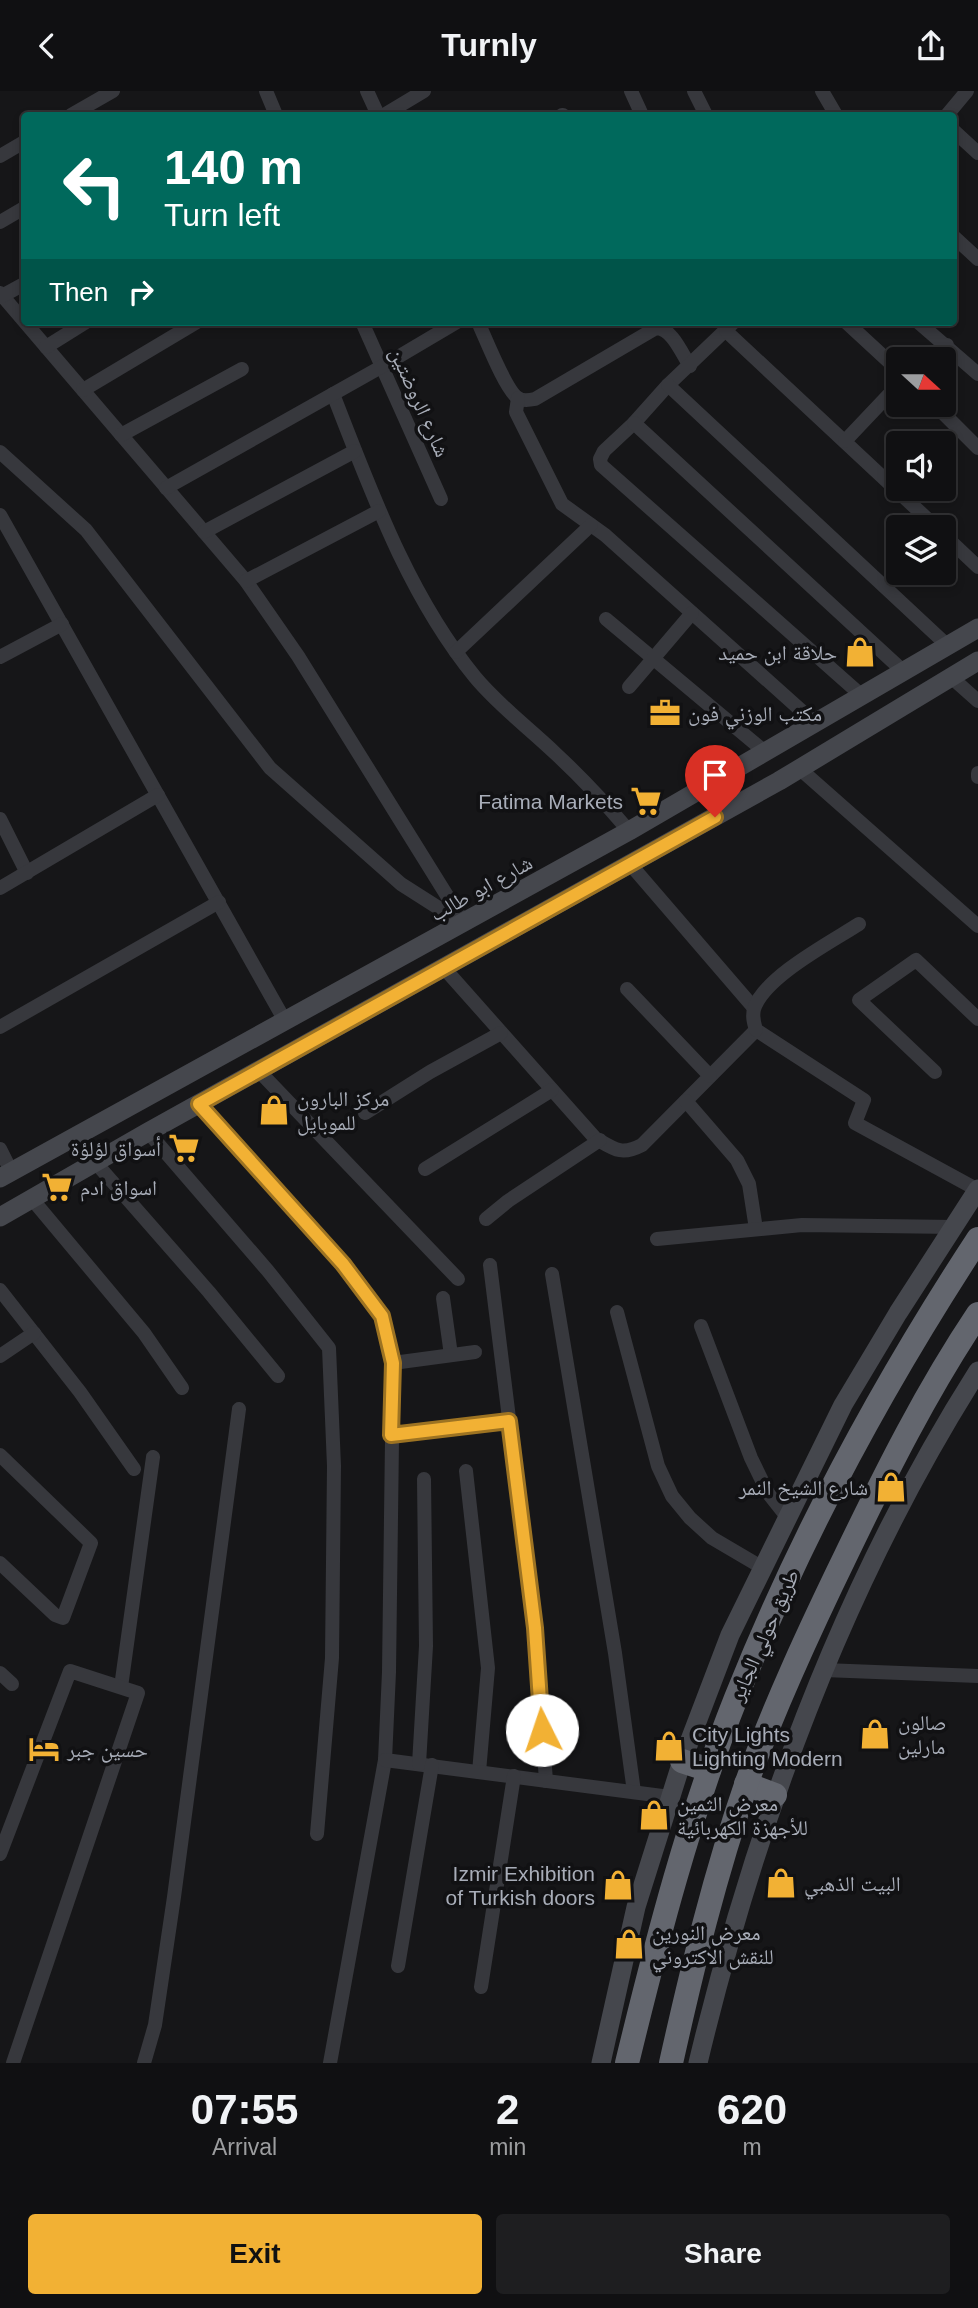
<!DOCTYPE html>
<html lang="en">
<head>
<meta charset="utf-8">
<style>
  body { margin:0; font-family:Arial,"Noto Naskh Arabic",sans-serif; background:#1e1e20; color:#f1f3f6; height:100vh; display:flex; flex-direction:column; font-size:26px; white-space:nowrap }
  * { box-sizing:border-box; margin:0 }
  p { font-size:23px; color:#9c9d9f }
  .icon { flex:none; width:38px; height:38px; fill:none; stroke:currentColor; stroke-width:2; stroke-linecap:round; stroke-linejoin:round }
  .map { position:relative; height:1972px; overflow:hidden }
  .sheet { display:flex; flex-direction:column; background:#101012; flex:1 }
  .sheet>* { flex:none }
  .top-card { position:absolute; left:21px; top:21px; width:936px; height:214px; border-radius:7px; box-shadow:0 4px 10px #0003,0 0 0 2px #303032; background:#00695c; color:#fff; overflow:hidden }
  .needle { width:46px; rotate:111deg }
  .tools { position:absolute; left:886px; top:256px; display:grid; gap:14px }
  .tools a { display:grid; place-items:center; width:70px; height:70px; border-radius:7px; background:#101012; box-shadow:0 4px 10px #0003,0 0 0 2px #303032; font-size:35px }
  .pin { position:absolute; display:grid; place-items:center; width:60px; height:60px; color:#fff; margin:-72px -30px; border-radius:50% 50% 50% 0; rotate:-45deg; box-shadow:0 0 7px #0007 }
  .pin .icon { rotate:45deg }
  .me { position:absolute; width:77px; margin:-38px; rotate:356deg; stroke-linejoin:round; filter:drop-shadow(0 0 5px #0008) }
  .turn { display:flex; align-items:center; gap:24px; height:147px; padding:0 28px; font-size:32px }
  .turn .icon { width:91px; height:91px; stroke-width:2.5 }
  .turn b { display:block; font-size:49px; line-height:60px }
  .then { display:flex; align-items:center; height:66px; padding:0 28px; background:#0003; gap:14px; font-size:26px }
  .eta { display:flex; justify-content:space-evenly; align-items:center; height:119px; text-align:center }
  .eta b { font-size:42px; font-weight:700; line-height:49px }
  .action { display:flex; gap:14px; margin-top:auto; padding:14px 28px }
  .action a { flex:1; height:80px; border-radius:7px; background:#f2b134; color:#111; font-size:28px; font-weight:700; line-height:80px; text-align:center }
  .action a+a { background:#1e1e20; color:#f1f3f6 }
  header { display:flex; justify-content:space-between; align-items:center; height:91px; padding:0 28px; background:#101012; font-size:32px; font-weight:700 }
  .map>svg:first-child { display:block }
</style>
</head>
<body>
<header><svg class="icon" aria-label="back" viewBox="0 0 24 24"><path d="M15 5l-7 7 7 7"/></svg>Turnly<svg class="icon" aria-label="share" viewBox="0 0 24 24"><path d="M12 15V3M7 8l5-5 5 5M5 13v7h14v-7"/></svg></header>
<div class="map">
<svg width="978" height="1972" viewBox="0 0 978 1972">
  <rect width="100%" height="100%" fill="#161618"/>
  <g fill="none" stroke-linecap="round" stroke-linejoin="round">
    <g stroke="#37383d" stroke-width="14">
      <path d="M266 0 276 24"/>
      <path d="M367 0 378 24"/>
      <path d="M631 0 642 24"/>
      <path d="M694 0 706 24"/>
      <path d="M822 0 836 24"/>
      <path d="M71 24 113 0"/>
      <path d="M384 24 424 0"/>
      <path d="M562 24H563"/>
      <path d="M947 24 967 0"/>
      <path d="M954 40 978 62"/>
      <path d="M0 65 24 51"/>
      <path d="M0 131 24 117"/>
      <path d="M954 146 978 168"/>
      <path d="M0 202 246 490 298 565 464 832"/>
      <path d="M2 205 24 193"/>
      <path d="M362 231 441 408"/>
      <path d="M478 231C485 246 506 300 518 307 522 310 530 309 535 308L656 237C672 237 682 263 690 275"/>
      <path d="M734 231 668 294 634 332 604 360 600 368 601 374 861 604"/>
      <path d="M846 231 898 279"/>
      <path d="M918 231 978 283"/>
      <path d="M726 240 936 436"/>
      <path d="M46 256 86 231"/>
      <path d="M933 268 947 254"/>
      <path d="M668 294 948 555"/>
      <path d="M83 299 197 231"/>
      <path d="M333 303C371 400 408 504 475 586 499 615 529 637 556 663 582 687 606 713 629 740"/>
      <path d="M518 307 516 321 562 413 605 444 814 631"/>
      <path d="M934 313 978 357"/>
      <path d="M634 332 903 580"/>
      <path d="M121 344 242 278"/>
      <path d="M845 350 898 294"/>
      <path d="M0 361 86 439 270 677 401 793 459 830"/>
      <path d="M166 397 381 276 457 231"/>
      <path d="M0 424 285 930"/>
      <path d="M204 441 355 360"/>
      <path d="M943 443 978 476"/>
      <path d="M246 490 379 420"/>
      <path d="M606 528 765 661"/>
      <path d="M456 561 591 434"/>
      <path d="M0 566 62 533"/>
      <path d="M951 586 978 610"/>
      <path d="M629 596 692 522"/>
      <path d="M800 678 978 835"/>
      <path d="M978 682V686"/>
      <path d="M0 728 27 782"/>
      <path d="M630 773 754 917"/>
      <path d="M0 797 158 704"/>
      <path d="M444 877 595 1047C614 1058 621 1065 642 1054L756 939 864 1009 855 1032 978 1099"/>
      <path d="M627 898 710 985"/>
      <path d="M0 936 219 811"/>
      <path d="M756 939C754 932 752 926 754 918 764 886 831 851 859 833"/>
      <path d="M259 980 458 1188"/>
      <path d="M935 981 859 909 916 869 978 928"/>
      <path d="M686 1010 737 1069 749 1093 756 1138"/>
      <path d="M199 1013 343 1173 382 1225 393 1272 389 1581 385 1669 330 1972"/>
      <path d="M365 1022 430 981 501 942"/>
      <path d="M148 1041 268 1180 329 1257 334 1375 332 1567 317 1743"/>
      <path d="M0 1058 11 1080"/>
      <path d="M95 1071 209 1201 278 1285"/>
      <path d="M425 1078 552 999"/>
      <path d="M32 1108 144 1242 182 1297"/>
      <path d="M486 1128 508 1110 600 1049"/>
      <path d="M657 1148 802 1134 955 1136"/>
      <path d="M490 1174 535 1537 546 1690"/>
      <path d="M552 1183 615 1562 634 1701"/>
      <path d="M0 1199 80 1301 134 1378"/>
      <path d="M443 1207 451 1264"/>
      <path d="M617 1221 658 1375 672 1405 690 1427 712 1447 763 1477"/>
      <path d="M701 1235 751 1367 768 1402 787 1426"/>
      <path d="M0 1265 34 1242"/>
      <path d="M393 1272 475 1261"/>
      <path d="M391 1344 509 1330"/>
      <path d="M0 1364 91 1452 63 1527 55 1524 0 1472"/>
      <path d="M466 1380 488 1577 479 1681"/>
      <path d="M824 1579 978 1585"/>
      <path d="M0 1582 12 1593"/>
      <path d="M121 1596 153 1366"/>
      <path d="M385 1669 670 1706"/>
      <path d="M419 1673 426 1555 424 1388"/>
      <path d="M0 1763 70 1580 138 1602 13 1972"/>
      <path d="M398 1875 432 1674"/>
      <path d="M481 1896 514 1685"/>
      <path d="M144 1972 155 1934 174 1806 239 1318"/>
    </g>
    <g stroke="#45474d" stroke-width="19">
      <path d="M0 1087 629 740 978 537"/>
      <path d="M0 1126 148 1041 779 690 978 570"/>
      <path d="M601 1972 636 1816 682 1670 730 1544 843 1314 898 1222 978 1098"/>
      <path d="M698 1972C756 1730 844 1491 978 1280"/>
    </g>
    <g stroke="#63666e" stroke-width="24">
      <path d="M682 1670 709 1679"/>
      <path d="M746 1693 775 1704"/>
      <path d="M627 1972C657 1849 689 1725 736 1607 800 1446 883 1293 978 1148"/>
      <path d="M671 1972C692 1878 715 1783 747 1691 775 1613 810 1538 846 1464 886 1381 927 1299 978 1223"/>
    </g>
  </g>
  <g fill="none" stroke-linecap="round" stroke-linejoin="round">
    <g stroke="#9d7322" stroke-width="18">
      <path id="route" d="M542 1639 535 1537 509 1330 391 1344 393 1272 382 1225 343 1173 199 1013 715 726"/>
    </g>
    <use href="#route" stroke="#f2b134" stroke-width="12"/>
  </g>
  <defs>
    <g id="shop-bare" transform="scale(2.415)"><path d="M-5-2.5h2.3a2.7 3.5 0 0 1 5.4 0H5L5.5 6h-11ZM-1.5-2.5h3a1.5 2.3 0 0 0-3 0Z" fill="#f2b134" stroke="#111113" stroke-width="2.5" paint-order="stroke"/></g>
    <g id="office-bare" transform="scale(2.415)"><path d="M-6-3h4V-5.5h4V-3h4V5H-6ZM-1-4.5V-3h2v-1.5ZM-6 0V1H6V0Z" fill="#f2b134" stroke="#111113" stroke-width="2.5" paint-order="stroke"/></g>
    <g id="supermarket-bare" transform="scale(2.415)"><path d="M-6-5.5h2.5l.6 2H6L4.5 2H-2.5L-4.4-4H-6ZM-1.5 3.2a1.3 1.3 0 1 0 .1 0ZM3 3.2a1.3 1.3 0 1 0 .1 0Z" fill="#f2b134" stroke="#111113" stroke-width="2.5" paint-order="stroke"/></g>
    <g id="hotel-bare" transform="scale(2.415)"><path d="M-6-4.5h1.5V1H6V5H4.5V3h-9V5H-6ZM-4 0a1.8 1.8 0 1 1 3.6 0ZM.5 0V-2.5h3Q6-2.5 6 0Z" fill="#f2b134" stroke="#111113" stroke-width="2.5" paint-order="stroke"/></g>
  </defs>
  <g fill-rule="evenodd">
    <use href="#shop-bare" x="860" y="561"/>
    <use href="#office-bare" x="665" y="622"/>
    <use href="#supermarket-bare" x="646" y="710"/>
    <use href="#shop-bare" x="274" y="1019"/>
    <use href="#supermarket-bare" x="184" y="1057"/>
    <use href="#supermarket-bare" x="57" y="1096"/>
    <use href="#shop-bare" x="891" y="1396"/>
    <use href="#shop-bare" x="875" y="1643"/>
    <use href="#shop-bare" x="669" y="1655"/>
    <use href="#hotel-bare" x="44" y="1658"/>
    <use href="#shop-bare" x="654" y="1724"/>
    <use href="#shop-bare" x="781" y="1792"/>
    <use href="#shop-bare" x="618" y="1794"/>
    <use href="#shop-bare" x="629" y="1853"/>
  </g>
  <g text-anchor="middle" dominant-baseline="central" stroke-width="7" stroke-linejoin="round" paint-order="stroke">
    <g font-size="21" fill="#a8adb8" stroke="#111113">
      <text transform="translate(420 311) rotate(66)">شارع الروضتين</text>
      <text transform="translate(481 797) rotate(-29)">شارع ابو طالب</text>
      <text transform="translate(764 1544) rotate(-66)">طريق حولي الجاير</text>
    </g>
    <g font-size="21" fill="#a8adb8" stroke="#111113" text-anchor="start">
      <text x="837" y="561" text-anchor="end">حلاقة ابن حميد</text>
      <text x="688" y="622">مكتب الوزني فون</text>
      <text x="623" y="710" text-anchor="end">Fatima Markets</text>
      <text x="297" y="1007">مركز البارون<tspan x="297" dy="24">للموبايل</tspan></text>
      <text x="161" y="1057" text-anchor="end">أسواق لؤلؤة</text>
      <text x="80" y="1096">اسواق ادم</text>
      <text x="868" y="1396" text-anchor="end">شارع الشيخ النمر</text>
      <text x="898" y="1631">صالون<tspan x="898" dy="24">مارلين</tspan></text>
      <text x="692" y="1643">City Lights<tspan x="692" dy="24">Lighting Modern</tspan></text>
      <text x="67" y="1658">حسين جبر</text>
      <text x="677" y="1712">معرض الثمين<tspan x="677" dy="24">للأجهزة الكهربائية</tspan></text>
      <text x="595" y="1782" text-anchor="end">Izmir Exhibition<tspan x="595" dy="24">of Turkish doors</tspan></text>
      <text x="804" y="1792">البيت الذهبي</text>
      <text x="652" y="1841">معرض النورين<tspan x="652" dy="24">للنقش الاكتروني</tspan></text>
    </g>
  </g>
</svg>
<div class="tools">
<a><svg class="needle" viewBox="-14 -14 28 28"><path d="M0-13l5 13h-10z" fill="#e53935"/><path d="M0 13l5-13h-10z" fill="#9c9d9f"/></svg></a>
<a><svg class="icon" aria-label="sound" viewBox="0 0 24 24"><path d="M4 9h4l5-4v14l-5-4H4zM17 9q2 3 0 6"/></svg></a>
<a><svg class="icon" aria-label="layers" viewBox="0 0 24 24"><path d="M12 4l9 5-9 5-9-5zM3 14l9 5 9-5"/></svg></a>
</div>
<div class="pin" style="left:715px;top:726px;background:#d93025"><svg class="icon" aria-label="arrive" viewBox="0 0 24 24"><path d="M6 21V4h12l-3 4 3 4H6"/></svg></div>
<svg class="me" style="left:542px;top:1639px" viewBox="-20 -20 40 40"><circle r="19" fill="#fff"/><path d="M0-13L10 11 0 6-10 11z" fill="#f2b134"/></svg>
<div class="top-card">
<div class="turn"><svg class="icon" aria-label="left" viewBox="0 0 24 24"><path d="M17 20v-9H6M10 6l-5 5 5 5"/></svg><div><b>140 m</b>Turn left</div></div>
<div class="then">Then<svg class="icon" aria-label="right" viewBox="0 0 24 24"><path d="M7 20v-9h11M14 6l5 5-5 5"/></svg></div>
</div>
</div>
<section class="sheet">
<div class="eta">
<div><b>07:55</b><p>Arrival</p></div>
<div><b>2</b><p>min</p></div>
<div><b>620</b><p>m</p></div>
</div>
<div class="action"><a>Exit</a><a>Share</a></div>
</section>
</body>
</html>
